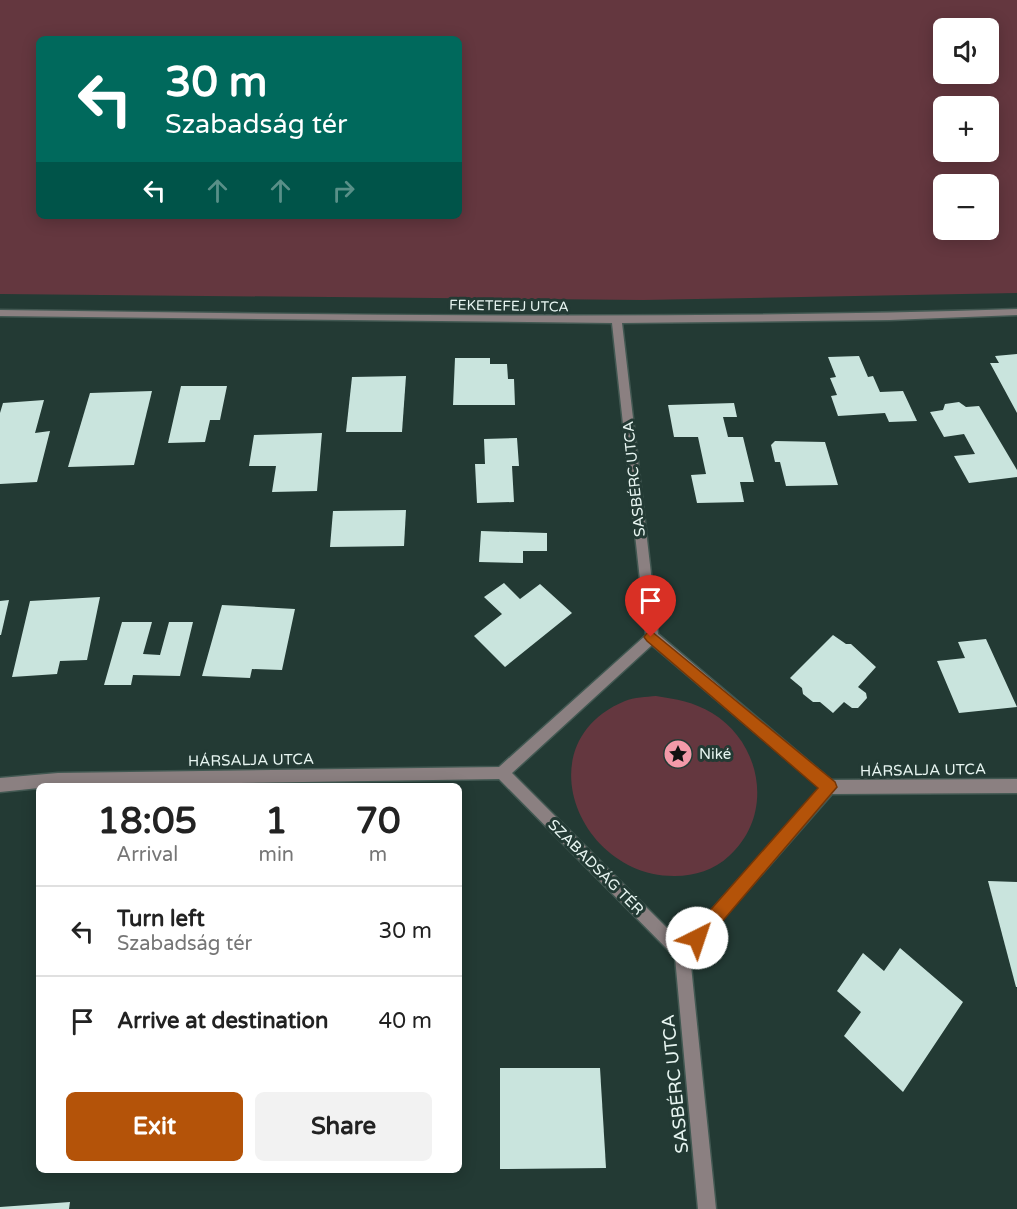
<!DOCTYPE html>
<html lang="en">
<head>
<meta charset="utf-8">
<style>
  body { margin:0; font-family:"Varela Round",sans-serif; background:#f2f2f2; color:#222; height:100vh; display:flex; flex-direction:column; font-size:22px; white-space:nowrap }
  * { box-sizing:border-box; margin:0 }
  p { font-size:20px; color:#767676 }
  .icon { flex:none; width:33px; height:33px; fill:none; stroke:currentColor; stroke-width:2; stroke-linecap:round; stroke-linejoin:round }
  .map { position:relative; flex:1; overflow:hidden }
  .side { position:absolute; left:36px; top:783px; width:426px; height:390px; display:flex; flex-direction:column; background:#fff; border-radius:9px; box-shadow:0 3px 15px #0003 }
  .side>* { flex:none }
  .banner { position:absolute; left:36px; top:36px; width:426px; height:183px; border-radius:9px; box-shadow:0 3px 15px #0003; background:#00695c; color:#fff; overflow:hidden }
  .fabs { position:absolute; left:933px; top:18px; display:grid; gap:12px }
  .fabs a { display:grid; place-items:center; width:66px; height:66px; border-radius:9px; background:#fff; box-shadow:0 3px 15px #0003; font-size:30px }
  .pin { position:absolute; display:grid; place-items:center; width:51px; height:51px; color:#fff; margin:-62px -26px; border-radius:50% 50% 50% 0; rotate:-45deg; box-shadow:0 0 6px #0007 }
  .pin .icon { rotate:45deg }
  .me { position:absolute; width:66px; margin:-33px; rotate:41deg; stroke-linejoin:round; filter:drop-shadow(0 0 4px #0008) }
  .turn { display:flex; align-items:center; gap:21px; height:126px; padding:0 30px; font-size:27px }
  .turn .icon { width:78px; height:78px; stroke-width:2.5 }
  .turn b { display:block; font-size:42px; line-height:51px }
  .lanes { display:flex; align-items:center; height:57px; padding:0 30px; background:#0003; justify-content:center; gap:30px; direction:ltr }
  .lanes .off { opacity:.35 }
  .eta { display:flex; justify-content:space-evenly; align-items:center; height:102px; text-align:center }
  .eta b { font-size:36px; font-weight:700; line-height:42px }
  .cta { display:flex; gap:12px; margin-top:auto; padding:12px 30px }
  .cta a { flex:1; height:69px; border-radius:9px; background:#b45309; color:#fff; font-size:24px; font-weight:700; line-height:69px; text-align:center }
  .cta a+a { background:#f2f2f2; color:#222 }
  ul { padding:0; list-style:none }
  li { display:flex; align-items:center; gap:18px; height:90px; padding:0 30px; border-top:2px solid #e0e0e0 }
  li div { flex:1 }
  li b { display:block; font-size:22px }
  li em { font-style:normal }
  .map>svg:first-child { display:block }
</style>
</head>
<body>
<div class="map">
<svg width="1017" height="1209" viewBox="0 0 1017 1209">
  <rect width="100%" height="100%" fill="#233a34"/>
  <g fill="#64373f" fill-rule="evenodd">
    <path d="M0 0H1017V293L643 300 0 294ZM944 28H988V74H944ZM39 39H459V216H39ZM944 106H988V152H944ZM944 184H988V230H944Z"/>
    <path d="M656 696C676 699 694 702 712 713 763 744 774 816 729 856 714 870 695 876 675 876 579 877 524 743 625 701 634 697 646 697 656 696Z"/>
  </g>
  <g fill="#c9e4dd">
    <path d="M1017 354V413L990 363H999L995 356Z"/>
    <path d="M859 356 868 377 873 376 880 392 903 391 917 421 889 422 885 413 838 416 831 396 837 395 830 378 836 377 828 357Z"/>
    <path d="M455 358H490V364H507L508 379H514L515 405H453Z"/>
    <path d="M406 376 402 432H346L352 377Z"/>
    <path d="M181 386H227L220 420H210L205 442 168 443Z"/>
    <path d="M152 391 134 465 68 467 90 393Z"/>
    <path d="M44 400 35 433 50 431 37 482 0 484V413L3 403Z"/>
    <path d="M959 402 966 407 979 406 1017 470V477L969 483 954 456 975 454 964 434 944 437 930 412 943 410 945 404Z"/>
    <path d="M734 403 737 417H723L728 437H743L754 482H740L744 502 697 503 691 475 706 474 698 437H674L668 405Z"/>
    <path d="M322 433 317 491 272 492 276 466H249L254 435Z"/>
    <path d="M517 438 519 466H512L514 502 477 503 475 464H485L484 439Z"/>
    <path d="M775 441 825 442 838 485 786 486 780 462H775L771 445Z"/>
    <path d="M406 510 404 546 330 547 333 511Z"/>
    <path d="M481 531 547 533V551H523V563L479 562Z"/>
    <path d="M504 583 520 599 540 584 572 613 505 667 474 636 502 614 484 597Z"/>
    <path d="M100 597 87 660 60 661 57 674 12 677 30 601Z"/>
    <path d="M9 600 1 635H0V601Z"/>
    <path d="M222 605 295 609 282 670 252 669 250 678 202 676Z"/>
    <path d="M122 622H152L143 654 160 655 169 622H193L180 676 133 675 131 685H104Z"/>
    <path d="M833 635 846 644H851L876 667 858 687 866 693 867 698 858 708H852L844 702 833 713 820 702H813L803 694 802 688 790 678Z"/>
    <path d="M986 639 1017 707 959 713 937 661 965 658 958 642Z"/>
    <path d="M988 881 1017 882V987H1016Z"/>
    <path d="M900 948 963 1002 903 1092 844 1036 861 1012 837 991 863 953 884 971Z"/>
    <path d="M500 1068H600L606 1168 500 1169Z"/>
    <path d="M70 1202 69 1209H0V1207Z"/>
  </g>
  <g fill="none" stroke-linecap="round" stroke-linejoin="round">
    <g stroke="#425852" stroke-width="3">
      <path id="street" d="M1017 309V315L890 320 622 323 658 634 831 780 1017 779V793L832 794 690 956 716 1209H698L675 957 499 779 39 786V788L0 792V778L58 773 499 767 646 635 612 323 0 316V310C339 315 678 320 1017 309ZM652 645 820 788 682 943 512 773Z"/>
    </g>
    <use href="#street" fill="#8b8081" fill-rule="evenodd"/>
  </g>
  <path fill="#b45309" stroke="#753606" stroke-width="1.5" d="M651 631 835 782 837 787 703 944 697 946 691 944 689 938 691 932 818 788 647 641 644 637 647 633Z"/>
  <defs>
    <g id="sight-disc" transform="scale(1.5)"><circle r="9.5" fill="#f39aa9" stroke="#233a34"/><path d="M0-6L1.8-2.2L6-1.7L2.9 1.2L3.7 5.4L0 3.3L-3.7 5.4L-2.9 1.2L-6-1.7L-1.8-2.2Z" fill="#111"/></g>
  </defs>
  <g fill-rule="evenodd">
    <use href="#sight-disc" x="678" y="754"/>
  </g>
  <g text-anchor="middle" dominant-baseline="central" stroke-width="6" stroke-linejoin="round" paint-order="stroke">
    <g font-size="14" fill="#e7f5f1" stroke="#233a34">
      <text transform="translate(509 306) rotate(1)">FEKETEFEJ UTCA</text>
    </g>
    <g font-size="15" fill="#e7f5f1" stroke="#233a34">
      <text transform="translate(634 479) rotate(-96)">SASBÉRC UTCA</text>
      <text transform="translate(251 760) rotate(-1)">HÁRSALJA UTCA</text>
      <text transform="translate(923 770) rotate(-1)">HÁRSALJA UTCA</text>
      <text transform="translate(596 867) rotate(45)">SZABADSÁG TÉR</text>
    </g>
    <g font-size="15" fill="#e7f5f1" stroke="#233a34" text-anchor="start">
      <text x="699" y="754">Niké</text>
    </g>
    <g font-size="18" fill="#e7f5f1" stroke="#233a34">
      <text transform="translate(675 1084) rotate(-96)">SASBÉRC UTCA</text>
    </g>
  </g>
</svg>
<div class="fabs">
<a><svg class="icon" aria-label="sound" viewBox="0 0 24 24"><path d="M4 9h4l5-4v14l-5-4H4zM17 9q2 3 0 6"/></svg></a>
<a>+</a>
<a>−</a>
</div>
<div class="pin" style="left:651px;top:637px;background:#d93025"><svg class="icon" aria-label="arrive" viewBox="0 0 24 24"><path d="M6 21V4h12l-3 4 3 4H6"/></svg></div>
<svg class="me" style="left:697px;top:938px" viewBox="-20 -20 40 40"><circle r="19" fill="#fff"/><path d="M0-13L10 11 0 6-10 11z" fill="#b45309"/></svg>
<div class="banner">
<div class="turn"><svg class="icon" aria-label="left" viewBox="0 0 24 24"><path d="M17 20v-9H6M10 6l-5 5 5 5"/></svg><div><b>30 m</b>Szabadság tér</div></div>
<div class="lanes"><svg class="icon" aria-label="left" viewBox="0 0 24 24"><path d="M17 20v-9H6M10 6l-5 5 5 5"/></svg><svg class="icon off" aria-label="ahead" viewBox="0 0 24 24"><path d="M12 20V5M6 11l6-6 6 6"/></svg><svg class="icon off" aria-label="ahead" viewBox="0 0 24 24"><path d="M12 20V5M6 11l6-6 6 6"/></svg><svg class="icon off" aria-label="right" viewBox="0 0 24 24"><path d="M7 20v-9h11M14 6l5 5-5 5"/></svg></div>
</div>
<section class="side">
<div class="eta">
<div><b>18:05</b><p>Arrival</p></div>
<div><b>1</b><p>min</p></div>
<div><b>70</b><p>m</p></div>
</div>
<ul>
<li><svg class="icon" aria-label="left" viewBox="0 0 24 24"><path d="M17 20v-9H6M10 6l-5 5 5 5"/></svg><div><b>Turn left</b><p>Szabadság tér</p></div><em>30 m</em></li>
<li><svg class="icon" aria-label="arrive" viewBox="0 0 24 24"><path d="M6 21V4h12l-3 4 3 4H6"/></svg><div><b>Arrive at destination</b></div><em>40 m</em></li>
</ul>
<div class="cta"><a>Exit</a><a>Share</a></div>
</section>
</div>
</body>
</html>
